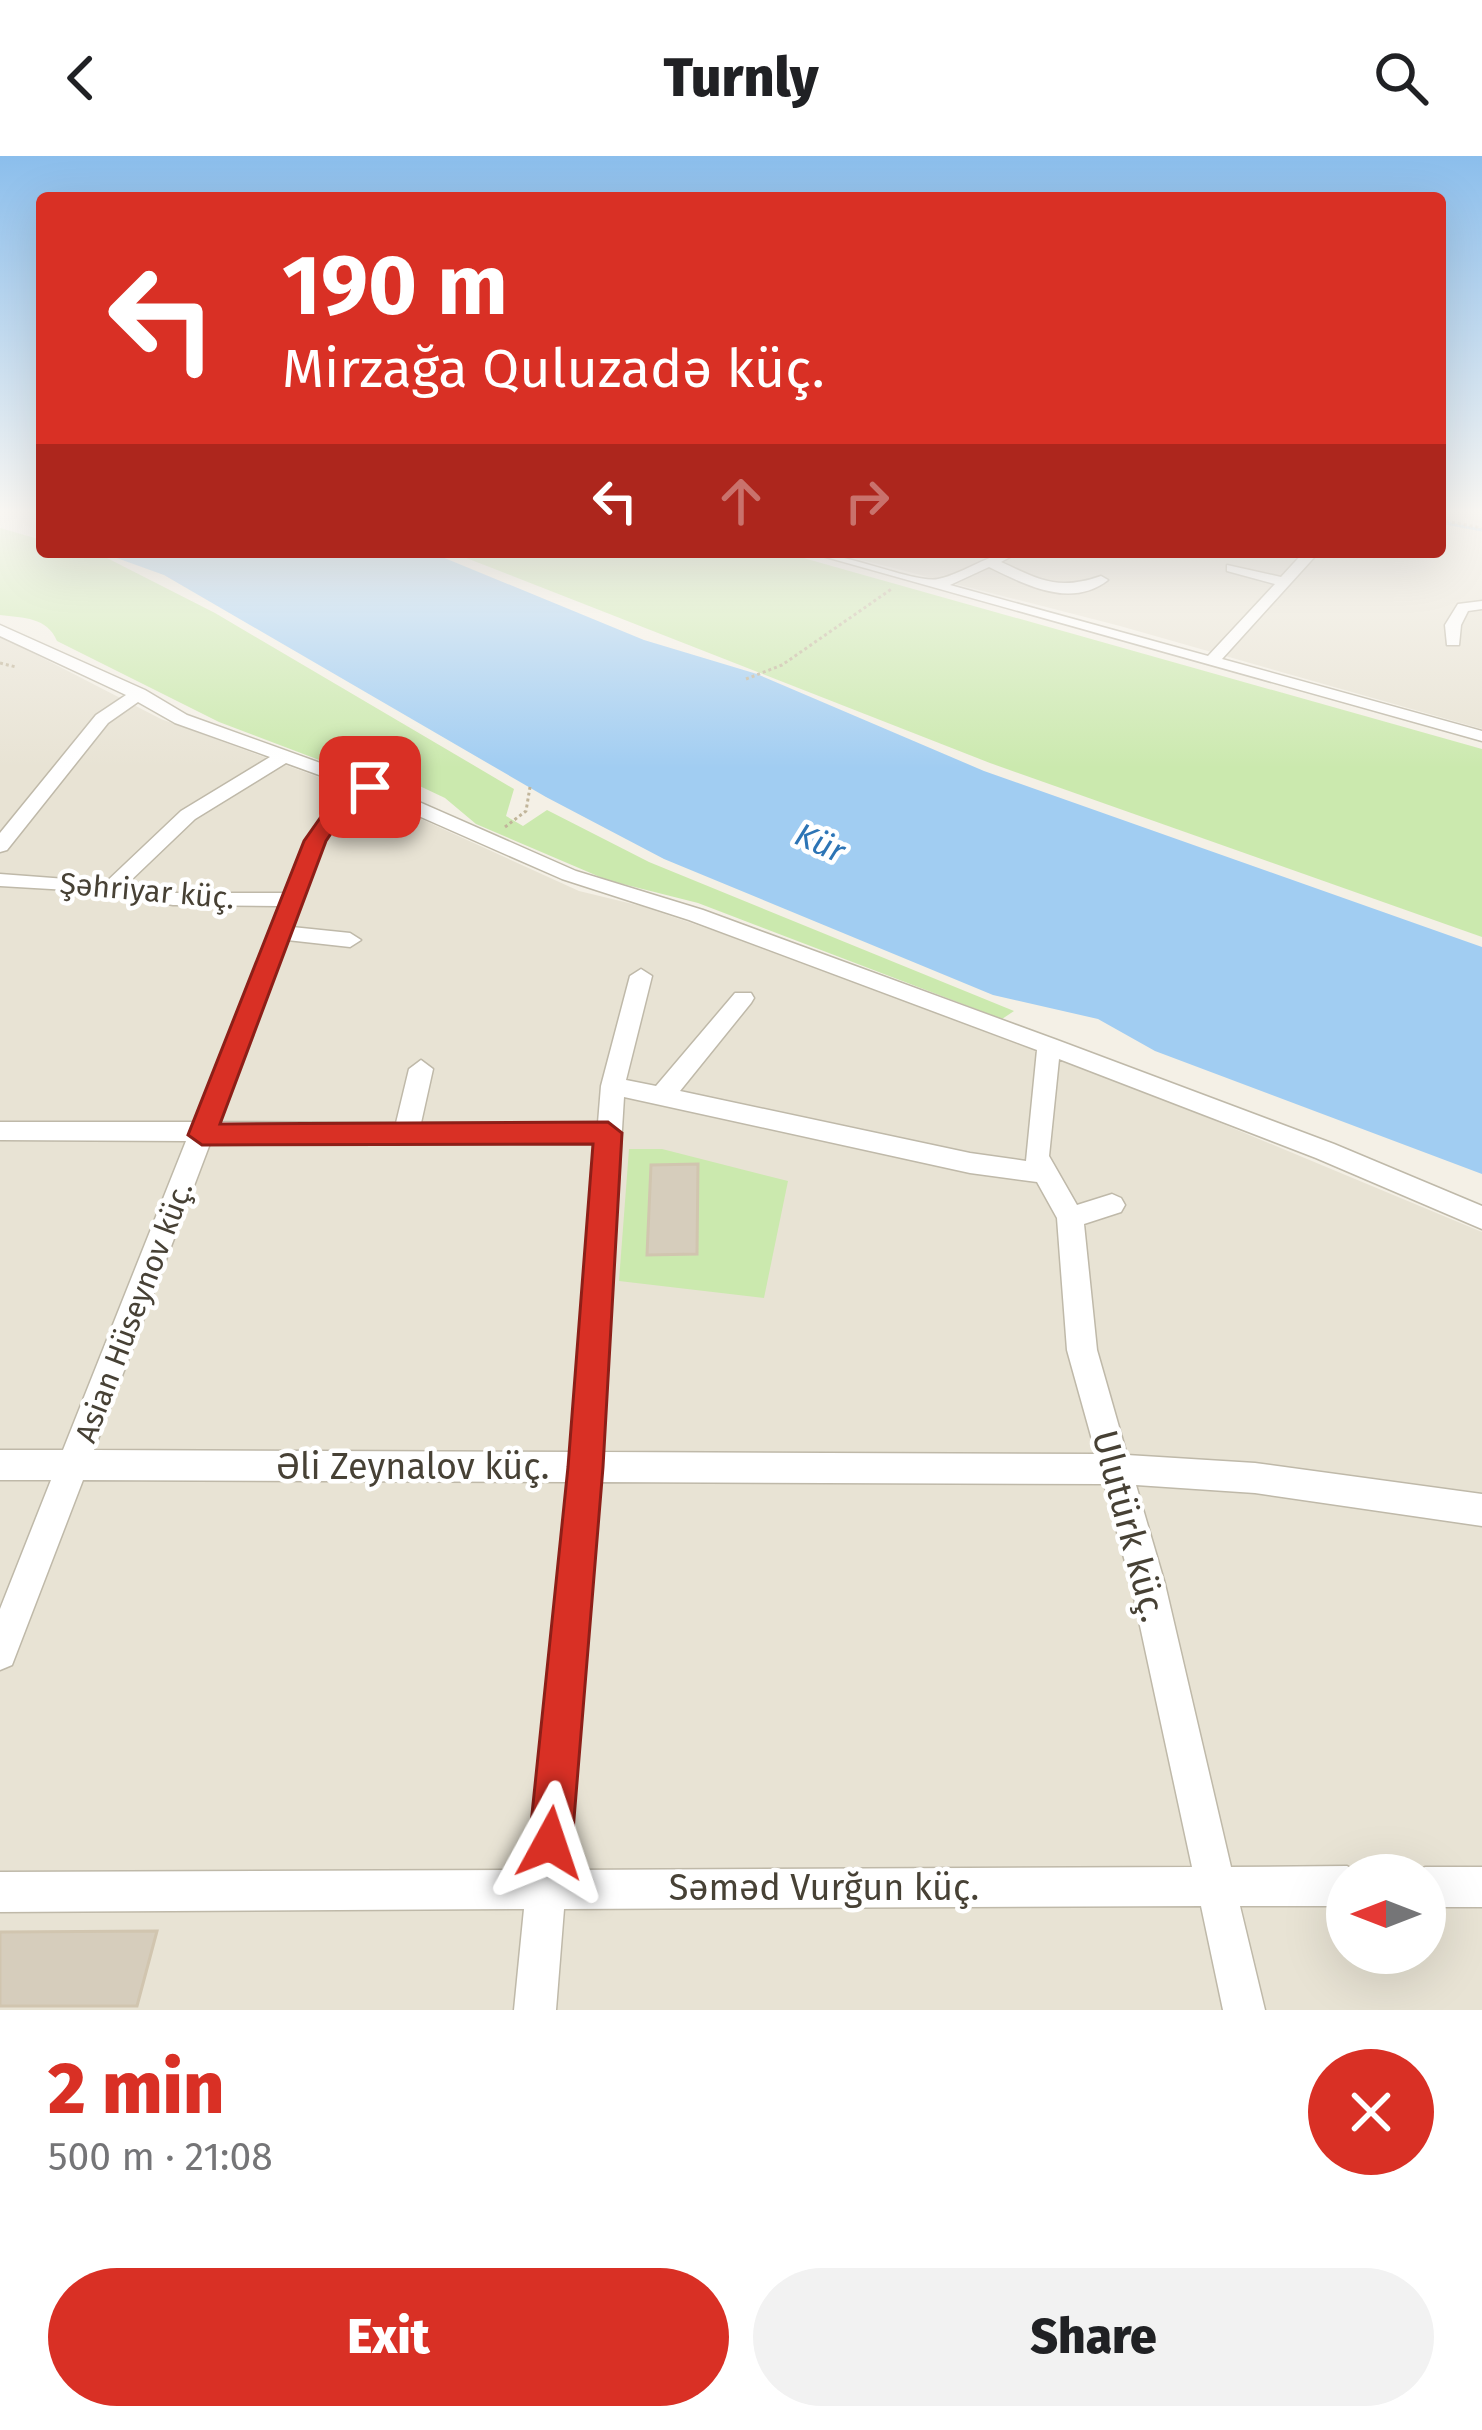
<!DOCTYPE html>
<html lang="en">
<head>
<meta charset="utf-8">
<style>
  body { margin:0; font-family:"Fira Sans",sans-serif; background:#f2f2f2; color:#202124; height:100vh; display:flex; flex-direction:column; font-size:45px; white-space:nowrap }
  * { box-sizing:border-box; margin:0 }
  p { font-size:39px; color:#757577 }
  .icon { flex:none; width:66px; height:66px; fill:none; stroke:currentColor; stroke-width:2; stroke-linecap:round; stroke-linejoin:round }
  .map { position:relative; height:1854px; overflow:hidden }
  .panel { display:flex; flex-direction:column; background:#fff; flex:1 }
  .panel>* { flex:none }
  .guide { position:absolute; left:36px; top:36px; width:1410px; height:366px; border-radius:12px; box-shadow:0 12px 48px #0002; background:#d93025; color:#fff; overflow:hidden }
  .needle { width:78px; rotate:270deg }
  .fabs { position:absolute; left:1326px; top:1698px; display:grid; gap:24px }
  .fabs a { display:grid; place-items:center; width:120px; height:120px; border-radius:50%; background:#fff; box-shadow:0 12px 48px #0002; font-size:60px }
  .pin { position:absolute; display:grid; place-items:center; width:102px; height:102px; color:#fff; margin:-51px; border-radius:24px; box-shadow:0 6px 18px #0006 }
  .me { position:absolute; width:132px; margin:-66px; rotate:5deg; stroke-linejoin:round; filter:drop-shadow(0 0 9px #0008) }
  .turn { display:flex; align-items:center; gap:42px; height:252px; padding:0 48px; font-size:54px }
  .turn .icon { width:156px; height:156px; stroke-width:2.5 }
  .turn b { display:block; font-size:84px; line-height:102px }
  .lanes { display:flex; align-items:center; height:114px; padding:0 48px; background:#0003; justify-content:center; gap:60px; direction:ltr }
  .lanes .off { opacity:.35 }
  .round { display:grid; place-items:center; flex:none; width:126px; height:126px; border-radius:63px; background:#f2f2f2 }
  .overview { display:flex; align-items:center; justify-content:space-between; height:204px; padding:0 48px }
  h1 { font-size:72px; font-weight:800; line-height:90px; color:#d93025 }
  .cta { display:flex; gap:24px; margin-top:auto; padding:24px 48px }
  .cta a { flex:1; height:138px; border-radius:72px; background:#d93025; color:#fff; font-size:48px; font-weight:800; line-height:138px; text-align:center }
  .cta a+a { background:#f2f2f2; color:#202124 }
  header { display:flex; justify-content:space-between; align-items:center; height:156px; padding:0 48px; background:#fff; font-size:54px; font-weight:800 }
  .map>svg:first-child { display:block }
</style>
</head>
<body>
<header><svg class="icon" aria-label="back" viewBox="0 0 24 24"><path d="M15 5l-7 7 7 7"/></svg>Turnly<svg class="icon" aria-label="search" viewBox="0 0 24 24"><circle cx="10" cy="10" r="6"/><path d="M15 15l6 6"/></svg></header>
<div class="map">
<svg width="1482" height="1854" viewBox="0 0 1482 1854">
  <rect width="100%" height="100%" fill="#f4f0e6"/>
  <g fill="#e8e3d4" fill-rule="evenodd">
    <path d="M1440 352H1482V573L1120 470 831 396H1440Z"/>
    <path d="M0 480 161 563 375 642 579 735 641 750 759 790 1156 940 1482 1076V1854H0ZM1347 1719H1425V1797H1347Z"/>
  </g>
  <g fill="#cbe9ae">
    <path d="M0 372 42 384V396H85L105 401 215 457 514 633 506 660 523 670 547 654 649 706 1014 855 1002 863 698 747 607 724 476 668 445 642 409 625 372 624 219 566 57 485C47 461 24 462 0 459Z"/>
    <path d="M451 396H782L1482 593V781L990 607Z"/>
    <path d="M629 993H662L788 1025 764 1142 619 1125Z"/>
  </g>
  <path fill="#a1cdf2" d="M100 396H430L644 484 757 518 984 615 1482 791V1018L1155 895 1098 863 993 839 664 703 546 641 164 419Z"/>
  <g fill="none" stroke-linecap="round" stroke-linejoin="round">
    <path stroke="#a1cdf2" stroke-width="3" d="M1440 366 1482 374"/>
  </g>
  <g fill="#d6cdbc" stroke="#d1c5af" stroke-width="3">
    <path d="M698 1008 697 1098 647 1099 651 1009Z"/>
    <path d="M157 1775 137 1850H0V1776Z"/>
  </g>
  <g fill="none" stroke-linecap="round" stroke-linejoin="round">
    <g stroke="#bfb9a9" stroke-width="3">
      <g id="street">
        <path d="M808 396C843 396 917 428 938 423 967 417 988 396 1019 396L1001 406C1040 424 1058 435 1101 420L1108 424C1071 453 1026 429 989 411L950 429 1208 500 1275 428 1227 415V409L1281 421 1304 396H1319L1222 503 1482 575V585Z"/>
        <path d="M1482 445V453L1468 455 1461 469 1459 489H1447L1445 469 1458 448Z"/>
        <path d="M0 469 145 534 187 559 376 627 576 715 703 754 1057 884 1334 988 1482 1050V1073L1316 1002 1059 903 1049 1000 1077 1049 1112 1038 1121 1042 1125 1049 1121 1056 1084 1068 1097 1194 1127 1299 1255 1307 1482 1338V1370L1255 1337 1136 1329 1165 1428 1231 1711 1347 1710 1362 1719H1347V1750H1240L1265 1854H1223L1201 1750 564 1753 556 1854H514L524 1753 0 1756V1716L528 1714 568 1326 83 1324 12 1509 0 1514V1453L51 1324H0V1294H63L186 985 0 984V966H194L279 750 173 749 85 735 0 730V718L106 726 181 655 270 601 175 567 138 546 108 567 7 694 0 696V677L96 559 126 539 0 480ZM286 607 355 632C311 666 304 688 284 737H173L126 729 195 663ZM371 639 562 723 689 764 1037 894 1026 1005 970 997 680 935 751 847 754 842 751 837H735L656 930 626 924 652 820 641 813 630 820 601 930 598 967H421L433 913 421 904 409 913 396 967 218 966 287 784 350 791 361 784 350 777 292 771 325 685 339 663ZM624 941 970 1017 1037 1026 1057 1062 1067 1194 1096 1298 602 1296ZM211 985 596 986 571 1296 94 1294ZM599 1326 1104 1328 1131 1428 1192 1711 567 1714Z"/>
        <path d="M1425 1711H1482V1751H1425V1719H1410Z"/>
      </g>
    </g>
    <g stroke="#c1b59a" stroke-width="3" stroke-dasharray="3 3" stroke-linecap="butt">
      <path d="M1440 364 1482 372"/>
      <path d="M0 507 16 511"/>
      <path d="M746 523 782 509 893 432"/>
      <path d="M505 671 526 655 530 631"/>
    </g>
    <use href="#street" fill="#fff" fill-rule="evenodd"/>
  </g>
  <linearGradient id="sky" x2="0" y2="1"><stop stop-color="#8bbeec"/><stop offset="0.58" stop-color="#faf8f4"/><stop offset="1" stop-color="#faf8f4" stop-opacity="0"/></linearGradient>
  <rect width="1482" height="612" fill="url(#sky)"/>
  <path fill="#d93025" stroke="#8d1f18" stroke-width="3" d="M370 625 380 631 377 635 340 664 326 685 220 968 608 966 622 977 603 1311 572 1687 566 1703 550 1709 535 1703 529 1687 568 1311 593 988 202 989 188 979 304 685 325 655Z"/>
  <g text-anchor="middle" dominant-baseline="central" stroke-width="9" stroke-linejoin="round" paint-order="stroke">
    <g font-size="30" fill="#474135" stroke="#fff">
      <text transform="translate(147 735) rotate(5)">Şəhriyar küç.</text>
      <text transform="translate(134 1156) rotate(-69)">Asian Hüseynov küç.</text>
    </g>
    <g font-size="33" font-style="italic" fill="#2c74b5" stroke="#fff">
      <text transform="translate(820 687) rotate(24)">Kür</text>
    </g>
    <g font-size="36" fill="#474135" stroke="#fff">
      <text x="413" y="1311">Əli Zeynalov küç.</text>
      <text transform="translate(1129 1370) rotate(75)">Ulutürk küç.</text>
      <text x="824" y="1732">Səməd Vurğun küç.</text>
    </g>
  </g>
</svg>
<div class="fabs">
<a><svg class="needle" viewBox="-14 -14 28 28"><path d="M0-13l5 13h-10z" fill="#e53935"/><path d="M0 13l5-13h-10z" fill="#757577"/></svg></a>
</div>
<div class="pin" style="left:370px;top:631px;background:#d93025"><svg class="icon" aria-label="arrive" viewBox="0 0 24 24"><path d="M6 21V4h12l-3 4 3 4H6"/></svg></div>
<svg class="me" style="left:550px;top:1687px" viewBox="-20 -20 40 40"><path d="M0-17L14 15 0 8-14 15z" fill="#d93025" stroke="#fff" stroke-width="4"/></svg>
<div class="guide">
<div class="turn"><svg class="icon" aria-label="left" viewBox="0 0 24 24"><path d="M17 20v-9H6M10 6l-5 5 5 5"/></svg><div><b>190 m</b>Mirzağa Quluzadə küç.</div></div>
<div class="lanes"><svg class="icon" aria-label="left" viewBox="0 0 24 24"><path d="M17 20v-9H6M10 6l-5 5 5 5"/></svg><svg class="icon off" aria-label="ahead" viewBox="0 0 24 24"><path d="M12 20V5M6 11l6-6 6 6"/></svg><svg class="icon off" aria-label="right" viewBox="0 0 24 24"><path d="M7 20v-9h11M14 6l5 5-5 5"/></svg></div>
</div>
</div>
<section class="panel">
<div class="overview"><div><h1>2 min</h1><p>500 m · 21:08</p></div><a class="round" style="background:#d93025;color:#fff"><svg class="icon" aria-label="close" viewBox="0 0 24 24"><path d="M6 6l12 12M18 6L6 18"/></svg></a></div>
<div class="cta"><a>Exit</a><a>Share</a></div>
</section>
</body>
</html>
